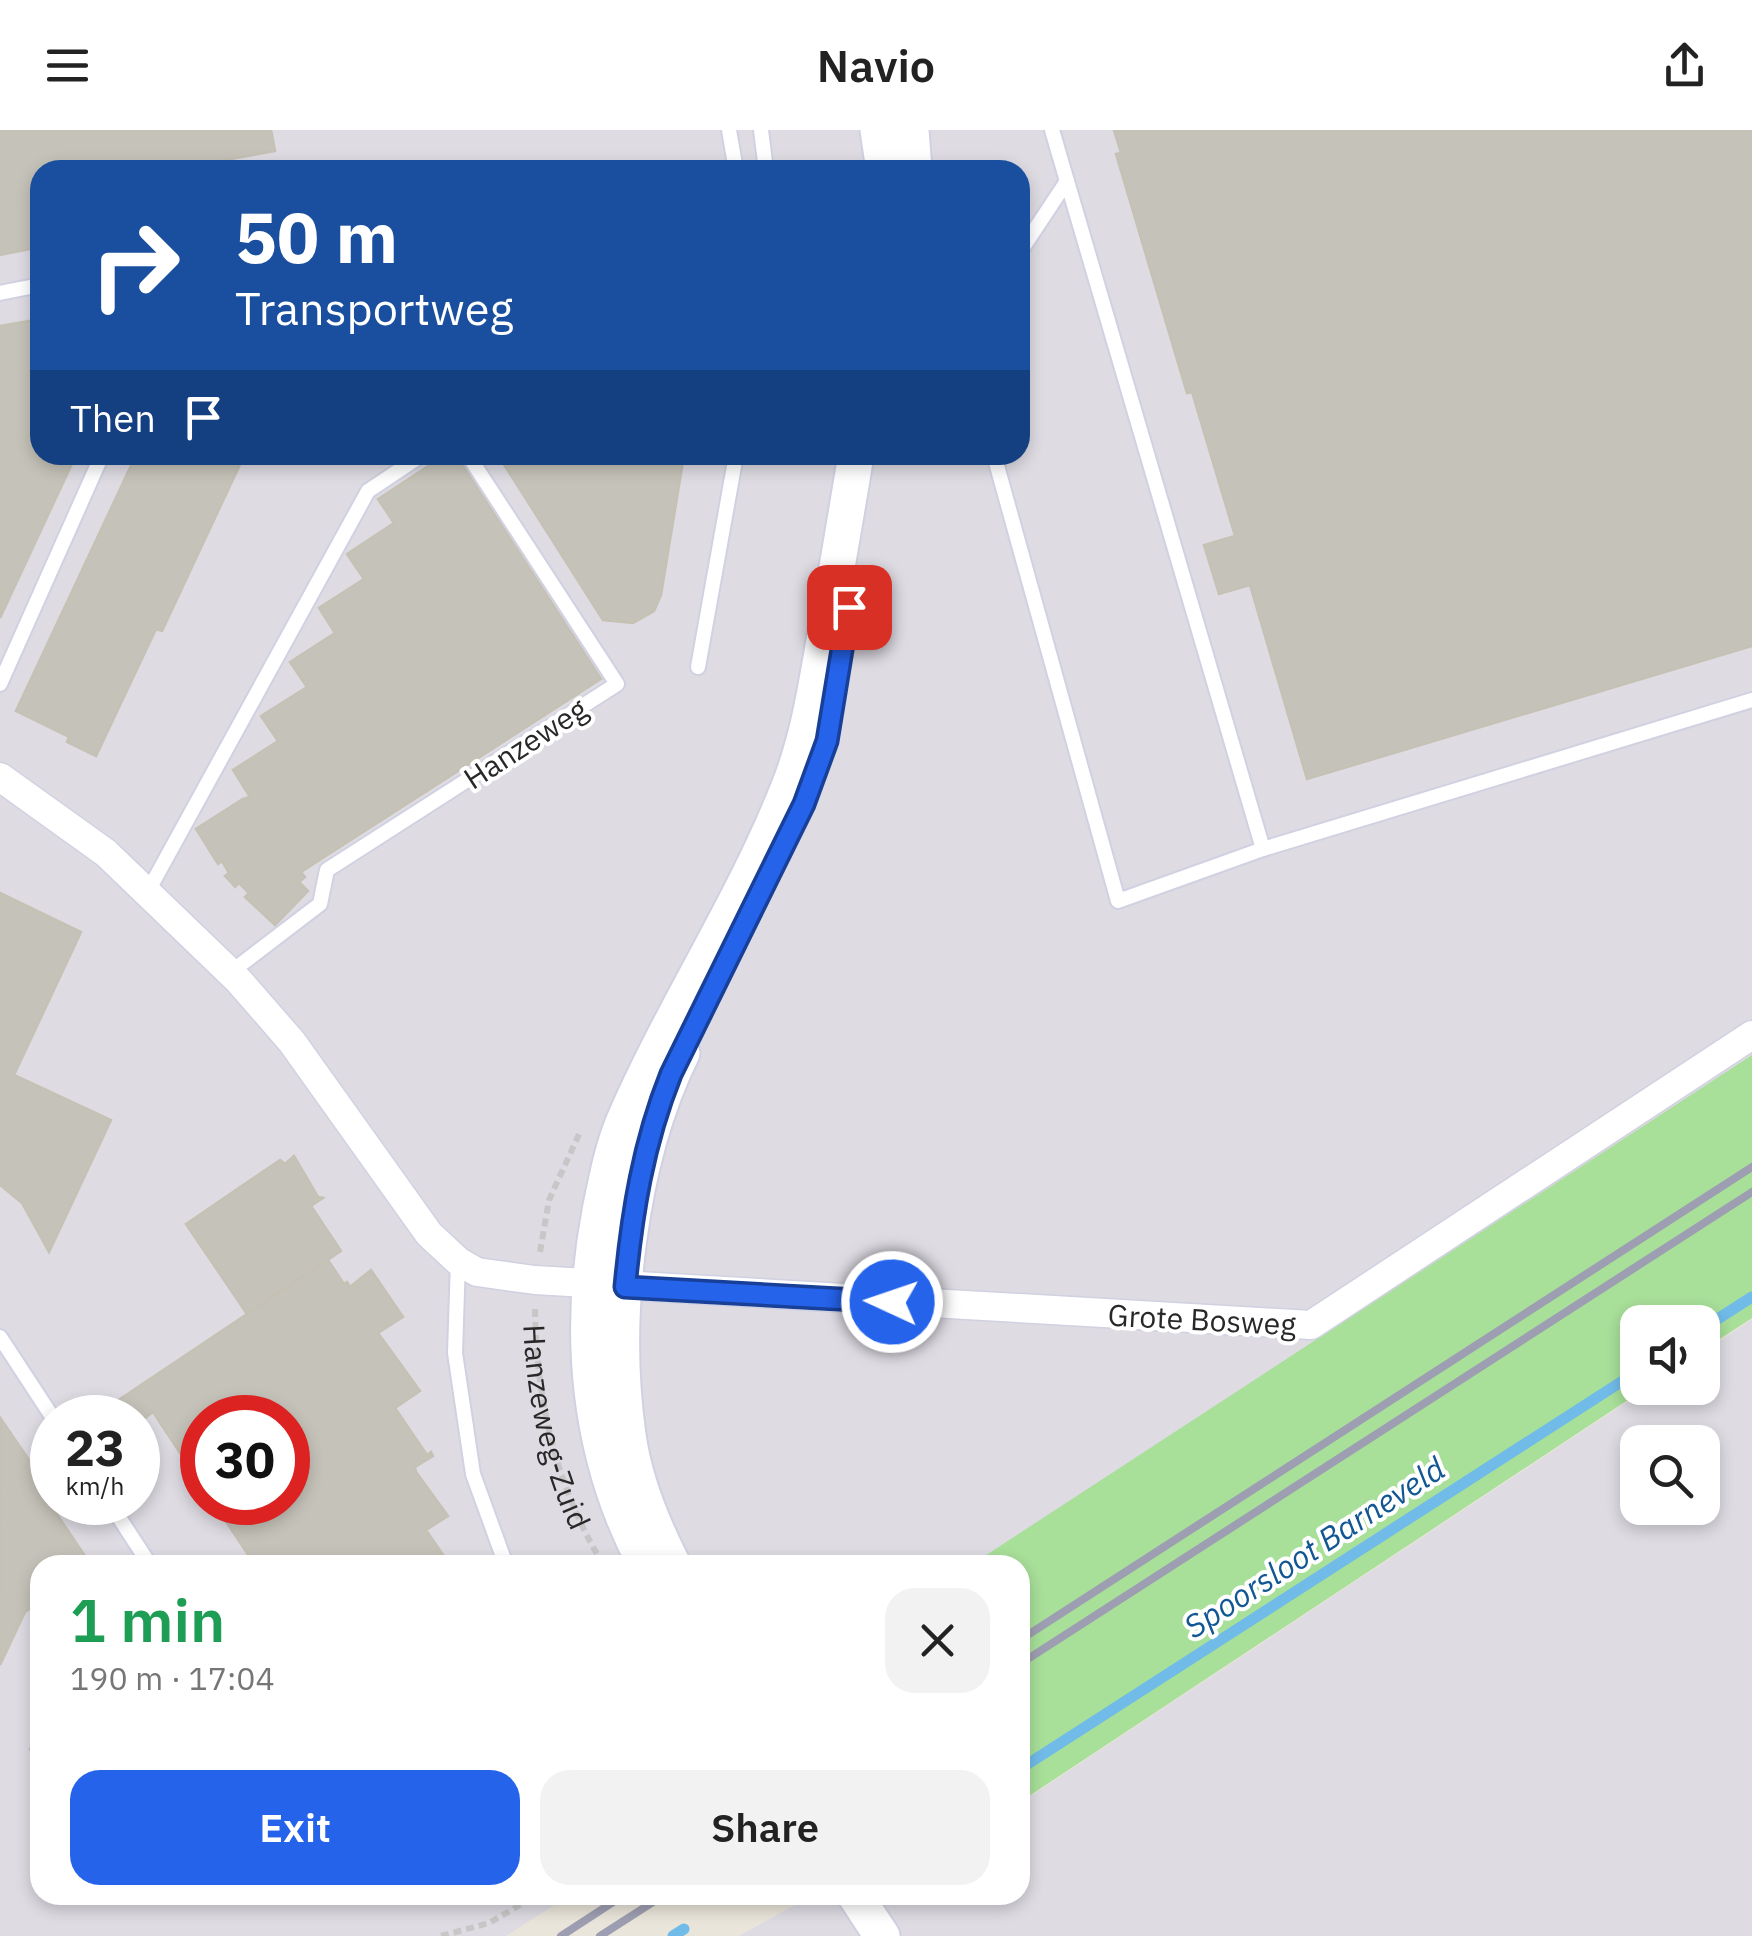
<!DOCTYPE html>
<html lang="en">
<head>
<meta charset="utf-8">
<style>
  body { margin:0; font-family:"IBM Plex Sans",sans-serif; background:#f2f2f2; color:#222; height:100vh; display:flex; flex-direction:column; font-size:38px; white-space:nowrap }
  * { box-sizing:border-box; margin:0 }
  p { font-size:32px; color:#767676 }
  .icon { flex:none; width:55px; height:55px; fill:none; stroke:currentColor; stroke-width:2; stroke-linecap:round; stroke-linejoin:round }
  .map { position:relative; flex:1; overflow:hidden }
  .side { position:absolute; left:30px; top:1425px; width:1000px; height:350px; display:flex; flex-direction:column; background:#fff; border-radius:30px; box-shadow:0 5px 15px #0003 }
  .side>* { flex:none }
  .hud { position:absolute; left:30px; top:30px; width:1000px; height:305px; border-radius:30px; box-shadow:0 5px 15px #0003; background:#1a4fa0; color:#fff; overflow:hidden }
  .fabs { position:absolute; left:1620px; top:1175px; display:grid; gap:20px }
  .fabs a { display:grid; place-items:center; width:100px; height:100px; border-radius:20px; background:#fff; box-shadow:0 5px 15px #0003; font-size:50px }
  .speed { position:absolute; left:30px; top:1265px; display:flex; gap:20px; font-size:50px; font-weight:700; text-align:center }
  .speed>* { display:grid; place-content:center; width:130px; height:130px; border-radius:50%; background:#fff; box-shadow:0 5px 15px #0003; line-height:1 }
  .speed small { font-size:25px; font-weight:400 }
  .speed .limit { border:15px solid #d22; background:#fff; color:#111 }
  .pin { position:absolute; display:grid; place-items:center; width:85px; height:85px; color:#fff; margin:-42px; border-radius:20px; box-shadow:0 5px 15px #0006 }
  .me { position:absolute; width:110px; margin:-55px; rotate:273deg; stroke-linejoin:round; filter:drop-shadow(0 0 8px #0008) }
  .turn { display:flex; align-items:center; gap:35px; height:210px; padding:0 40px; font-size:45px }
  .turn .icon { width:130px; height:130px; stroke-width:2.5 }
  .turn b { display:block; font-size:70px; line-height:85px }
  .then { display:flex; align-items:center; height:95px; padding:0 40px; background:#0003; gap:20px; font-size:38px }
  .round { display:grid; place-items:center; flex:none; width:105px; height:105px; border-radius:30px; background:#f2f2f2 }
  .head { display:flex; align-items:center; justify-content:space-between; height:170px; padding:0 40px }
  h1 { font-size:60px; font-weight:600; line-height:75px; color:#1e9e55 }
  .button { display:flex; gap:20px; margin-top:auto; padding:20px 40px }
  .button a { flex:1; height:115px; border-radius:30px; background:#2563eb; color:#fff; font-size:40px; font-weight:600; line-height:115px; text-align:center }
  .button a+a { background:#f2f2f2; color:#222 }
  header { display:flex; justify-content:space-between; align-items:center; height:130px; padding:0 40px; background:#fff; font-size:45px; font-weight:600 }
  .map>svg:first-child { display:block }
</style>
</head>
<body>
<header><svg class="icon" aria-label="menu" viewBox="0 0 24 24"><path d="M4 6h16M4 12h16M4 18h16"/></svg>Navio<svg class="icon" aria-label="share" viewBox="0 0 24 24"><path d="M12 15V3M7 8l5-5 5 5M5 13v7h14v-7"/></svg></header>
<div class="map">
<svg width="1752" height="1806" viewBox="0 0 1752 1806">
  <rect width="100%" height="100%" fill="#eae5da"/>
  <g fill="#dedbe3" fill-rule="evenodd">
    <path d="M0 0H1752V947L1020 1435H40V1765H570L506 1806H0ZM40 40H1020V325H40ZM52 1288H138V1372H52ZM202 1288H288V1372H202Z"/>
    <path d="M1752 1189V1806H739L800 1772 839 1765H1020V1673L1648 1258H1702L1703 1222ZM1638 1312H1702V1378H1638Z"/>
  </g>
  <path fill="#a8df99" d="M1752 925V1188L1703 1220 1702 1192H1638V1258H1646L1020 1672V1435H971Z"/>
  <g fill="none" stroke-linecap="round" stroke-linejoin="round">
    <g stroke="#71bbe9" stroke-width="11">
      <path d="M1702 1199 1752 1167"/>
      <path d="M1020 1639 1638 1241"/>
      <path d="M673 1806 684 1799"/>
    </g>
  </g>
  <g fill="#c5c3b9" stroke="#c5c1b4" stroke-width="2.5">
    <path d="M0 0H271L275 21 170 40H40V117L0 125Z"/>
    <path d="M1114 0H1752V516L1307 649 1250 455 1219 464 1204 415 1235 406 1192 262 1187 263 1116 24 1121 23Z"/>
    <path d="M40 189V325H76L0 488V196Z"/>
    <path d="M136 325H241L243 328 162 501 156 499 96 626 67 612 69 607 16 581Z"/>
    <path d="M445 325H456L601 549 301 742 305 747 299 752 308 761 275 795 245 767 249 763 239 753 235 757 229 750 225 746 229 743 222 731 218 734 196 699 243 669 250 667 233 640 278 611 261 586 307 557 290 532 335 503 319 478 364 449 347 424 394 393 378 369Z"/>
    <path d="M498 325H684L661 465 654 481 633 493 603 490Z"/>
    <path d="M0 763 81 802 14 945 111 990 49 1122 22 1073 0 1055Z"/>
    <path d="M294 1026 318 1067 323 1068 311 1076 341 1121 247 1184 186 1094 280 1030 285 1034Z"/>
    <path d="M328 1130 344 1154 347 1152 350 1157 371 1140 403 1187 378 1203 420 1261 395 1278 427 1325 431 1322 433 1326 415 1337 416 1342 448 1386 426 1400 450 1435H255L213 1372H288V1288H202V1356L153 1282 138 1293V1288H124L114 1273Z"/>
    <path d="M1 1289 44 1352 38 1356 91 1435H40V1472L25 1482 0 1535Z"/>
    <path d="M40 1613V1634L30 1619Z"/>
  </g>
  <g fill="none" stroke-linecap="round" stroke-linejoin="round">
    <g stroke="#d0d1e1" stroke-width="18">
      <g id="service">
        <path d="M729 0 736 40"/>
        <path d="M761 0 766 40"/>
        <path d="M1052 0 1263 719"/>
        <path d="M1020 122 1067 51"/>
        <path d="M0 163 40 155"/>
        <path d="M994 325 1118 771 1263 719 1752 570"/>
        <path d="M698 537 736 325"/>
        <path d="M0 554 102 325"/>
        <path d="M147 763 368 361 422 325"/>
        <path d="M231 842 320 774 327 740 617 554 468 325"/>
        <path d="M458 1131 455 1223 473 1344 506 1435"/>
        <path d="M0 1207 53 1288"/>
        <path d="M109 1372 150 1435"/>
      </g>
    </g>
    <g stroke="#d0d1e1" stroke-width="31">
      <path id="minor" d="M0 647 106 723 239 851 292 912 429 1104 458 1131 477 1142 535 1150 1311 1195 1752 905"/>
    </g>
    <g stroke="#d0d1e1" stroke-width="39">
      <g id="tertiary">
        <path d="M878 0 884 40"/>
        <path d="M911 0 914 40"/>
        <path d="M646 1435C587 1325 577 1203 600 1081 606 1052 612 1020 623 993 672 879 742 775 788 659 808 610 816 557 825 505 836 445 846 385 856 325"/>
        <path d="M673 1435C653 1396 634 1349 628 1305 611 1187 629 1030 682 923"/>
        <path d="M855 1765 882 1806"/>
      </g>
    </g>
    <g stroke="#c7c7c7" stroke-width="6" stroke-dasharray="8 5" stroke-linecap="butt">
      <path d="M540 1122 549 1070 580 1002"/>
      <path id="s1" d="M535 1179C536 1268 556 1358 603 1434"/>
      <path d="M441 1806 489 1793 537 1765"/>
    </g>
    <use href="#service" stroke="#fff" stroke-width="14"/>
    <use href="#minor" stroke="#fff" stroke-width="28"/>
    <use href="#tertiary" stroke="#fff" stroke-width="35"/>
    <g stroke="#9e9eb2" stroke-width="8">
      <path d="M1020 1510 1752 1037"/>
      <path d="M1020 1534 1752 1062"/>
      <path d="M561 1806 624 1765"/>
      <path d="M600 1806 664 1765"/>
    </g>
  </g>
  <g fill="none" stroke-linecap="round" stroke-linejoin="round">
    <g stroke="#184099" stroke-width="25">
      <path id="route" d="M849 477 827 611 804 674 671 944C643 1014 632 1083 625 1157L892 1172"/>
    </g>
    <use href="#route" stroke="#2563eb" stroke-width="18"/>
  </g>
  <g text-anchor="middle" dominant-baseline="central" stroke-width="8" stroke-linejoin="round" paint-order="stroke">
    <g font-size="30" fill="#282828" stroke="#fff">
      <text transform="translate(525 613) rotate(-33)">Hanzeweg</text>
      <text transform="translate(1202 1189) rotate(3)">Grote Bosweg</text>
      <text stroke="none"><textPath href="#s1" startOffset="120">Hanzeweg-Zuid</textPath></text>
    </g>
    <g font-size="32" font-style="italic" fill="#125793" stroke="#fff">
      <text transform="translate(1314 1417) rotate(-33)">Spoorsloot Barneveld</text>
    </g>
  </g>
</svg>
<div class="fabs">
<a><svg class="icon" aria-label="sound" viewBox="0 0 24 24"><path d="M4 9h4l5-4v14l-5-4H4zM17 9q2 3 0 6"/></svg></a>
<a><svg class="icon" aria-label="search" viewBox="0 0 24 24"><circle cx="10" cy="10" r="6"/><path d="M15 15l6 6"/></svg></a>
</div>
<div class="speed"><div>23<small>km/h</small></div><div class="limit">30</div></div>
<div class="pin" style="left:849px;top:477px;background:#d93025"><svg class="icon" aria-label="arrive" viewBox="0 0 24 24"><path d="M6 21V4h12l-3 4 3 4H6"/></svg></div>
<svg class="me" style="left:892px;top:1172px" viewBox="-20 -20 40 40"><circle r="17" fill="#2563eb" stroke="#fff" stroke-width="3"/><path d="M0-11L8 9 0 5-8 9z" fill="#fff"/></svg>
<div class="hud">
<div class="turn"><svg class="icon" aria-label="right" viewBox="0 0 24 24"><path d="M7 20v-9h11M14 6l5 5-5 5"/></svg><div><b>50 m</b>Transportweg</div></div>
<div class="then">Then<svg class="icon" aria-label="arrive" viewBox="0 0 24 24"><path d="M6 21V4h12l-3 4 3 4H6"/></svg></div>
</div>
<section class="side">
<div class="head"><div><h1>1 min</h1><p>190 m · 17:04</p></div><a class="round"><svg class="icon" aria-label="close" viewBox="0 0 24 24"><path d="M6 6l12 12M18 6L6 18"/></svg></a></div>
<div class="button"><a>Exit</a><a>Share</a></div>
</section>
</div>
</body>
</html>
